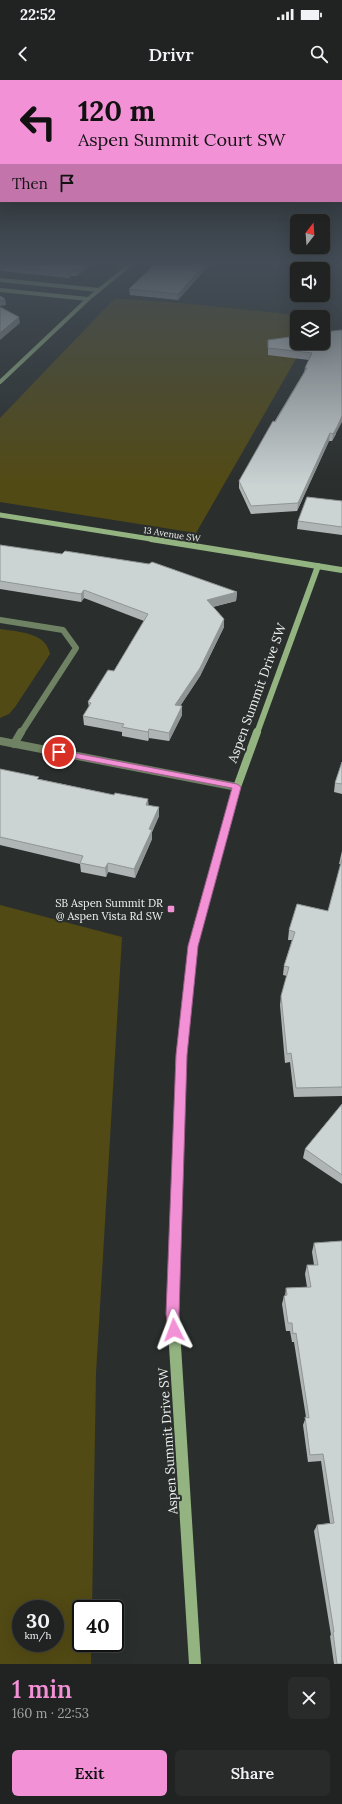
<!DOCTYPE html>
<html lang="en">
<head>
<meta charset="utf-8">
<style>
  body { margin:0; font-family:Lora,serif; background:#282b2a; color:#f1f3f6; height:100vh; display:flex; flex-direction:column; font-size:15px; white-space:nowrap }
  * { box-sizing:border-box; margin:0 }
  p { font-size:13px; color:#a2a4a5 }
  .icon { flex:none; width:22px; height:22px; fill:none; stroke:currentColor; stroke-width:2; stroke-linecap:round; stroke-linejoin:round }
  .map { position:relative; height:1584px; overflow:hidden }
  .details { display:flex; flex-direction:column; background:#202322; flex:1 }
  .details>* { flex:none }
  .banner { position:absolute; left:0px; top:0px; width:342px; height:122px; box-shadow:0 4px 16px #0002,0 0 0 1px #3d4040; background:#f391d6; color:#111; overflow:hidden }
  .needle { width:26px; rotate:17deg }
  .tools { position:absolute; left:290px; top:134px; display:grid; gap:8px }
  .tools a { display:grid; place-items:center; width:40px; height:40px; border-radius:6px; background:#202322; box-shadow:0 4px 16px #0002,0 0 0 1px #3d4040; font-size:20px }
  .speed { position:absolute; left:12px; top:1520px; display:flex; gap:8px; font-size:20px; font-weight:700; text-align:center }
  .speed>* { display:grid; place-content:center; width:52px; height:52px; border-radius:50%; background:#202322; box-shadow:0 4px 16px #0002,0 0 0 1px #3d4040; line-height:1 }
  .speed small { font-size:10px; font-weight:400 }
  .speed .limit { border:2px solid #111; border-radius:6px; background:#fff; color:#111 }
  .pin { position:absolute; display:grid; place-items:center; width:34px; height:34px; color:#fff; margin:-17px; border:2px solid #fff; border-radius:50%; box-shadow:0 1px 4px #0007 }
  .me { position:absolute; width:44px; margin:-22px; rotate:357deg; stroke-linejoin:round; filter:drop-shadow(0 0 3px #0008) }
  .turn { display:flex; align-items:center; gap:14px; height:84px; padding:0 12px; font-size:18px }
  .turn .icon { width:52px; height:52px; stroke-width:2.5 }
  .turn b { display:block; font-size:28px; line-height:34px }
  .then { display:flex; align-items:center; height:38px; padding:0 12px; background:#0003; gap:8px; font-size:15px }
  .round { display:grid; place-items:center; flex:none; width:42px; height:42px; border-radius:6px; background:#282b2a }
  .overview { display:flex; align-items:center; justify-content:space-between; height:68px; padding:0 12px }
  h1 { font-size:24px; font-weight:600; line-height:30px; color:#f391d6 }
  .action { display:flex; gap:8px; margin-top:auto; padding:8px 12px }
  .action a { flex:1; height:46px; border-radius:6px; background:#f391d6; color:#111; font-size:16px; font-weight:600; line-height:46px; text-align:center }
  .action a+a { background:#282b2a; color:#f1f3f6 }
  .status { display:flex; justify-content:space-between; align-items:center; height:28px; padding:0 20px; background:#202322; direction:ltr }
  .status svg { height:11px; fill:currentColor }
  header { display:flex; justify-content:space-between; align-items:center; height:52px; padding:0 12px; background:#202322; font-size:18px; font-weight:600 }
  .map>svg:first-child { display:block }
</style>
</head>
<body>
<div class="status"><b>22:52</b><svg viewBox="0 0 49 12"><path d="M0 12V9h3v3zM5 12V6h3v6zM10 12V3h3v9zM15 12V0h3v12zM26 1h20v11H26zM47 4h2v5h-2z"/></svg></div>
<header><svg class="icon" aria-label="back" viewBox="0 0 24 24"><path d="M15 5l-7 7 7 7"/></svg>Drivr<svg class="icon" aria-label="search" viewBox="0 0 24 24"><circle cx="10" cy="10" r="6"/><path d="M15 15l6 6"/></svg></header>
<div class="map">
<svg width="342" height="1584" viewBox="0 0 342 1584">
  <rect width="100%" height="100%" fill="#2a2f2d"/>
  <g fill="#524a14" fill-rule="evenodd">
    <path d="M115 218 192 224 317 237H297V263H305L196 453 0 422V338Z"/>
    <path d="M0 549C18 552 46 552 50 574L15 627 9 634 0 638Z"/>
    <path d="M0 825 122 857 96 1293 92 1529H81V1563H91V1584H0ZM21 1529H55V1563H21Z"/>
  </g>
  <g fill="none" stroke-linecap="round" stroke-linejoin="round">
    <path stroke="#6f8364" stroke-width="6" d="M0 540 63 550 76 568 21 653"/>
    <g stroke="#6f8364" stroke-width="8">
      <path d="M0 661 237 707"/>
      <path d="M14 664 21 652"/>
    </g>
    <g stroke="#93b381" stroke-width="4">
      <path d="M0 200 99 210"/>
      <path d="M0 210 88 219"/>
      <path d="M0 302 88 219 131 184"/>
    </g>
    <path stroke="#93b381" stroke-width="5" d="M0 435 157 460"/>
    <g stroke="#93b381" stroke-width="6">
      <path d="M151 459 342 490"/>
      <path d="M257 653 318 486"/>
    </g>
    <path stroke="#93b381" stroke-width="8" d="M190 896 193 866 237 707 257 652"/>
    <path stroke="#93b381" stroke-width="10" d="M174 1201 181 975 190 895"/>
    <path stroke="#93b381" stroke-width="12" d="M174 1200 173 1234 195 1584"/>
  </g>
  <g fill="#afb5b5">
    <path d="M0 184H92L77 196H71L69 198 0 191Z"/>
    <path d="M210 184 178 220 130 215 129 209Z"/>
    <path d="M268 260 323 263 336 354 332 361H329L297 431 251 434 239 408V401L304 292 305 288 309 280 268 275Z"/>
    <path d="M342 421V455L297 449 298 441Z"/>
    <path d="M0 465 237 512 236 521 213 527 224 547 200 596 180 626H182V635L169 661 149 658 148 661 122 656V652L84 645 83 636 89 627 88 622 114 591 144 541 84 518 81 522 0 509Z"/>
    <path d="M342 682V714L334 712 335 703Z"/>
    <path d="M0 689 39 699 114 715 148 719V725L159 736 152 752V759L135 798 108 792 106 797 81 792 80 784 0 765Z"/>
    <path d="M342 771V1016L294 1017 290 982 285 983 280 925 281 916 287 896 283 895 284 886 292 860H288L289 850 328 831 341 784H339Z"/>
    <path d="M342 1024V1104L303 1078 305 1069Z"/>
    <path d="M342 1161V1584H334L330 1556 331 1555 314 1451 317 1445 330 1443 321 1381 308 1382 303 1345 306 1337 294 1262H292L290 1251H286L282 1224 284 1216H285L286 1208 307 1207 305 1194 307 1185H314L312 1172 314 1163Z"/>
  </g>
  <g fill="#8f9494">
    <path d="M85 184H92L77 196V190Z"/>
    <path d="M205 184H210L178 220V214Z"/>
    <path d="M71 190V196L69 198V192Z"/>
    <path d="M5 219 6 225 0 226V220Z"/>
    <path d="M19 237 20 243 0 260V253Z"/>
    <path d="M342 336V342L332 361 333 354Z"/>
    <path d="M330 353 329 361 297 431 298 423Z"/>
    <path d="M84 510V518L81 522V514Z"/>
    <path d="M237 512 236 521 207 528V520Z"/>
    <path d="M224 539V547L200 596 175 634V625Z"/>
    <path d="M182 626V635L169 661V653Z"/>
    <path d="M149 649V658L148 661V652Z"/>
    <path d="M148 719 149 728 146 725Z"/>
    <path d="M159 727V736L152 752V759L135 798 134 789 149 749Z"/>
    <path d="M108 783V792L106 797 105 788Z"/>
  </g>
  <g fill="#ccd3d3" stroke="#8f9494">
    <path d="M0 184H85L77 190H71L69 192 0 185Z"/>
    <path d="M155 184H205L178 214 129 209Z"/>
    <path d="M0 216 5 219 0 220Z"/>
    <path d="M0 227 19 237 0 253Z"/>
    <path d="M342 250V336L337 347 333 354 330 353 298 423 251 426 239 401 273 341 275 342 307 288H305L312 273 268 268V260L297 256V263H323V252Z"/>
    <path d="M307 417 342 421V447L298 441Z"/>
    <path d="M0 465 62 474 65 471 149 484 152 482 237 512 207 520 224 539 200 588 175 625 182 626 169 653 149 649 148 652 122 647 124 644 83 636 91 623 88 622 108 590 114 591 148 534 84 510 81 514 0 501Z"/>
    <path d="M342 682V704L335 703Z"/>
    <path d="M0 689 39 697 37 699 114 715 115 713 148 719 146 725 159 727 149 749 152 750 134 789 108 783 105 788 80 783 83 776 0 757Z"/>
    <path d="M342 779V1007L296 1008 291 973 287 974 281 916 289 887 284 886 295 852 289 850 297 824 328 831Z"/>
    <path d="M342 1024V1095L305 1069Z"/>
    <path d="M342 1161V1584H337L333 1552H334L317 1445 334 1443 323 1374 310 1375 305 1337 309 1338 296 1253 293 1254 292 1243H288L284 1216 287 1215 286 1208 311 1207 307 1185H318L314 1163Z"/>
  </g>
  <linearGradient id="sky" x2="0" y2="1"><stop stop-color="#171a19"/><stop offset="0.45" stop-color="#444d57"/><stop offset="1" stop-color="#444d57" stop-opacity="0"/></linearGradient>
  <rect width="342" height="406" fill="url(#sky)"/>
  <path fill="#f391d6" stroke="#9e5e8b" d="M56 670H59L237 704 241 707 198 866 187 975 179 1234 180 1250 178 1254 174 1256 169 1254 166 1234 176 975 188 866 232 708 59 675 55 672Z"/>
  <rect fill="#f391d6" stroke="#2a2f2d" stroke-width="1.5" x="167" y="825" width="8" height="8" rx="2"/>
  <g text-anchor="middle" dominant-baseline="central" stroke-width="4" stroke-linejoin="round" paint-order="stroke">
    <g font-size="9" fill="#eef1ef" stroke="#2a2f2d">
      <text transform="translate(172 454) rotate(9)">13 Avenue SW</text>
    </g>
    <g font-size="11" fill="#eef1ef" stroke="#2a2f2d" text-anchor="end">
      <text x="163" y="823">SB Aspen Summit DR<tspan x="163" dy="13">@ Aspen Vista Rd SW</tspan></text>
    </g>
    <g font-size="13" fill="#eef1ef" stroke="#2a2f2d">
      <text transform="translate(257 613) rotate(-70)">Aspen Summit Drive SW</text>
      <text transform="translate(168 1361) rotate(-94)">Aspen Summit Drive SW</text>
    </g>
  </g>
</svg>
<div class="tools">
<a><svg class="needle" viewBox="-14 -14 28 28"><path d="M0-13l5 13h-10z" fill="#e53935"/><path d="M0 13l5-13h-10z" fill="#a2a4a5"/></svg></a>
<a><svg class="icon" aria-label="sound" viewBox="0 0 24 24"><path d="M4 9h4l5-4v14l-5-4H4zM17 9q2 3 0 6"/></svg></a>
<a><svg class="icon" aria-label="layers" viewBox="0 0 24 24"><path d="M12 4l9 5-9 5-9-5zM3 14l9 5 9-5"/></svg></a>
</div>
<div class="speed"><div>30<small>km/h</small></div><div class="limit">40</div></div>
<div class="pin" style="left:59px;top:672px;background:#d93025"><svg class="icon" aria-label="arrive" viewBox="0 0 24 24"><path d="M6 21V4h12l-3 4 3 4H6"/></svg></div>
<svg class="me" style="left:174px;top:1250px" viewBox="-20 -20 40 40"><path d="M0-17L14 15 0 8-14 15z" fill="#f391d6" stroke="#fff" stroke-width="4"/></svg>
<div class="banner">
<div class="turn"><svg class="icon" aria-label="left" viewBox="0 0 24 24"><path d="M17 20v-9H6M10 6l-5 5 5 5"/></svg><div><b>120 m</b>Aspen Summit Court SW</div></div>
<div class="then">Then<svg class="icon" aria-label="arrive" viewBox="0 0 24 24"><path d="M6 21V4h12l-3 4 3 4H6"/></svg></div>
</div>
</div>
<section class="details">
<div class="overview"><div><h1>1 min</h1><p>160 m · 22:53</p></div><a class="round"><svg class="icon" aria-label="close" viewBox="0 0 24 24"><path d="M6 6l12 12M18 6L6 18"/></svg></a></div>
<div class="action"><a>Exit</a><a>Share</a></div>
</section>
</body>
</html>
